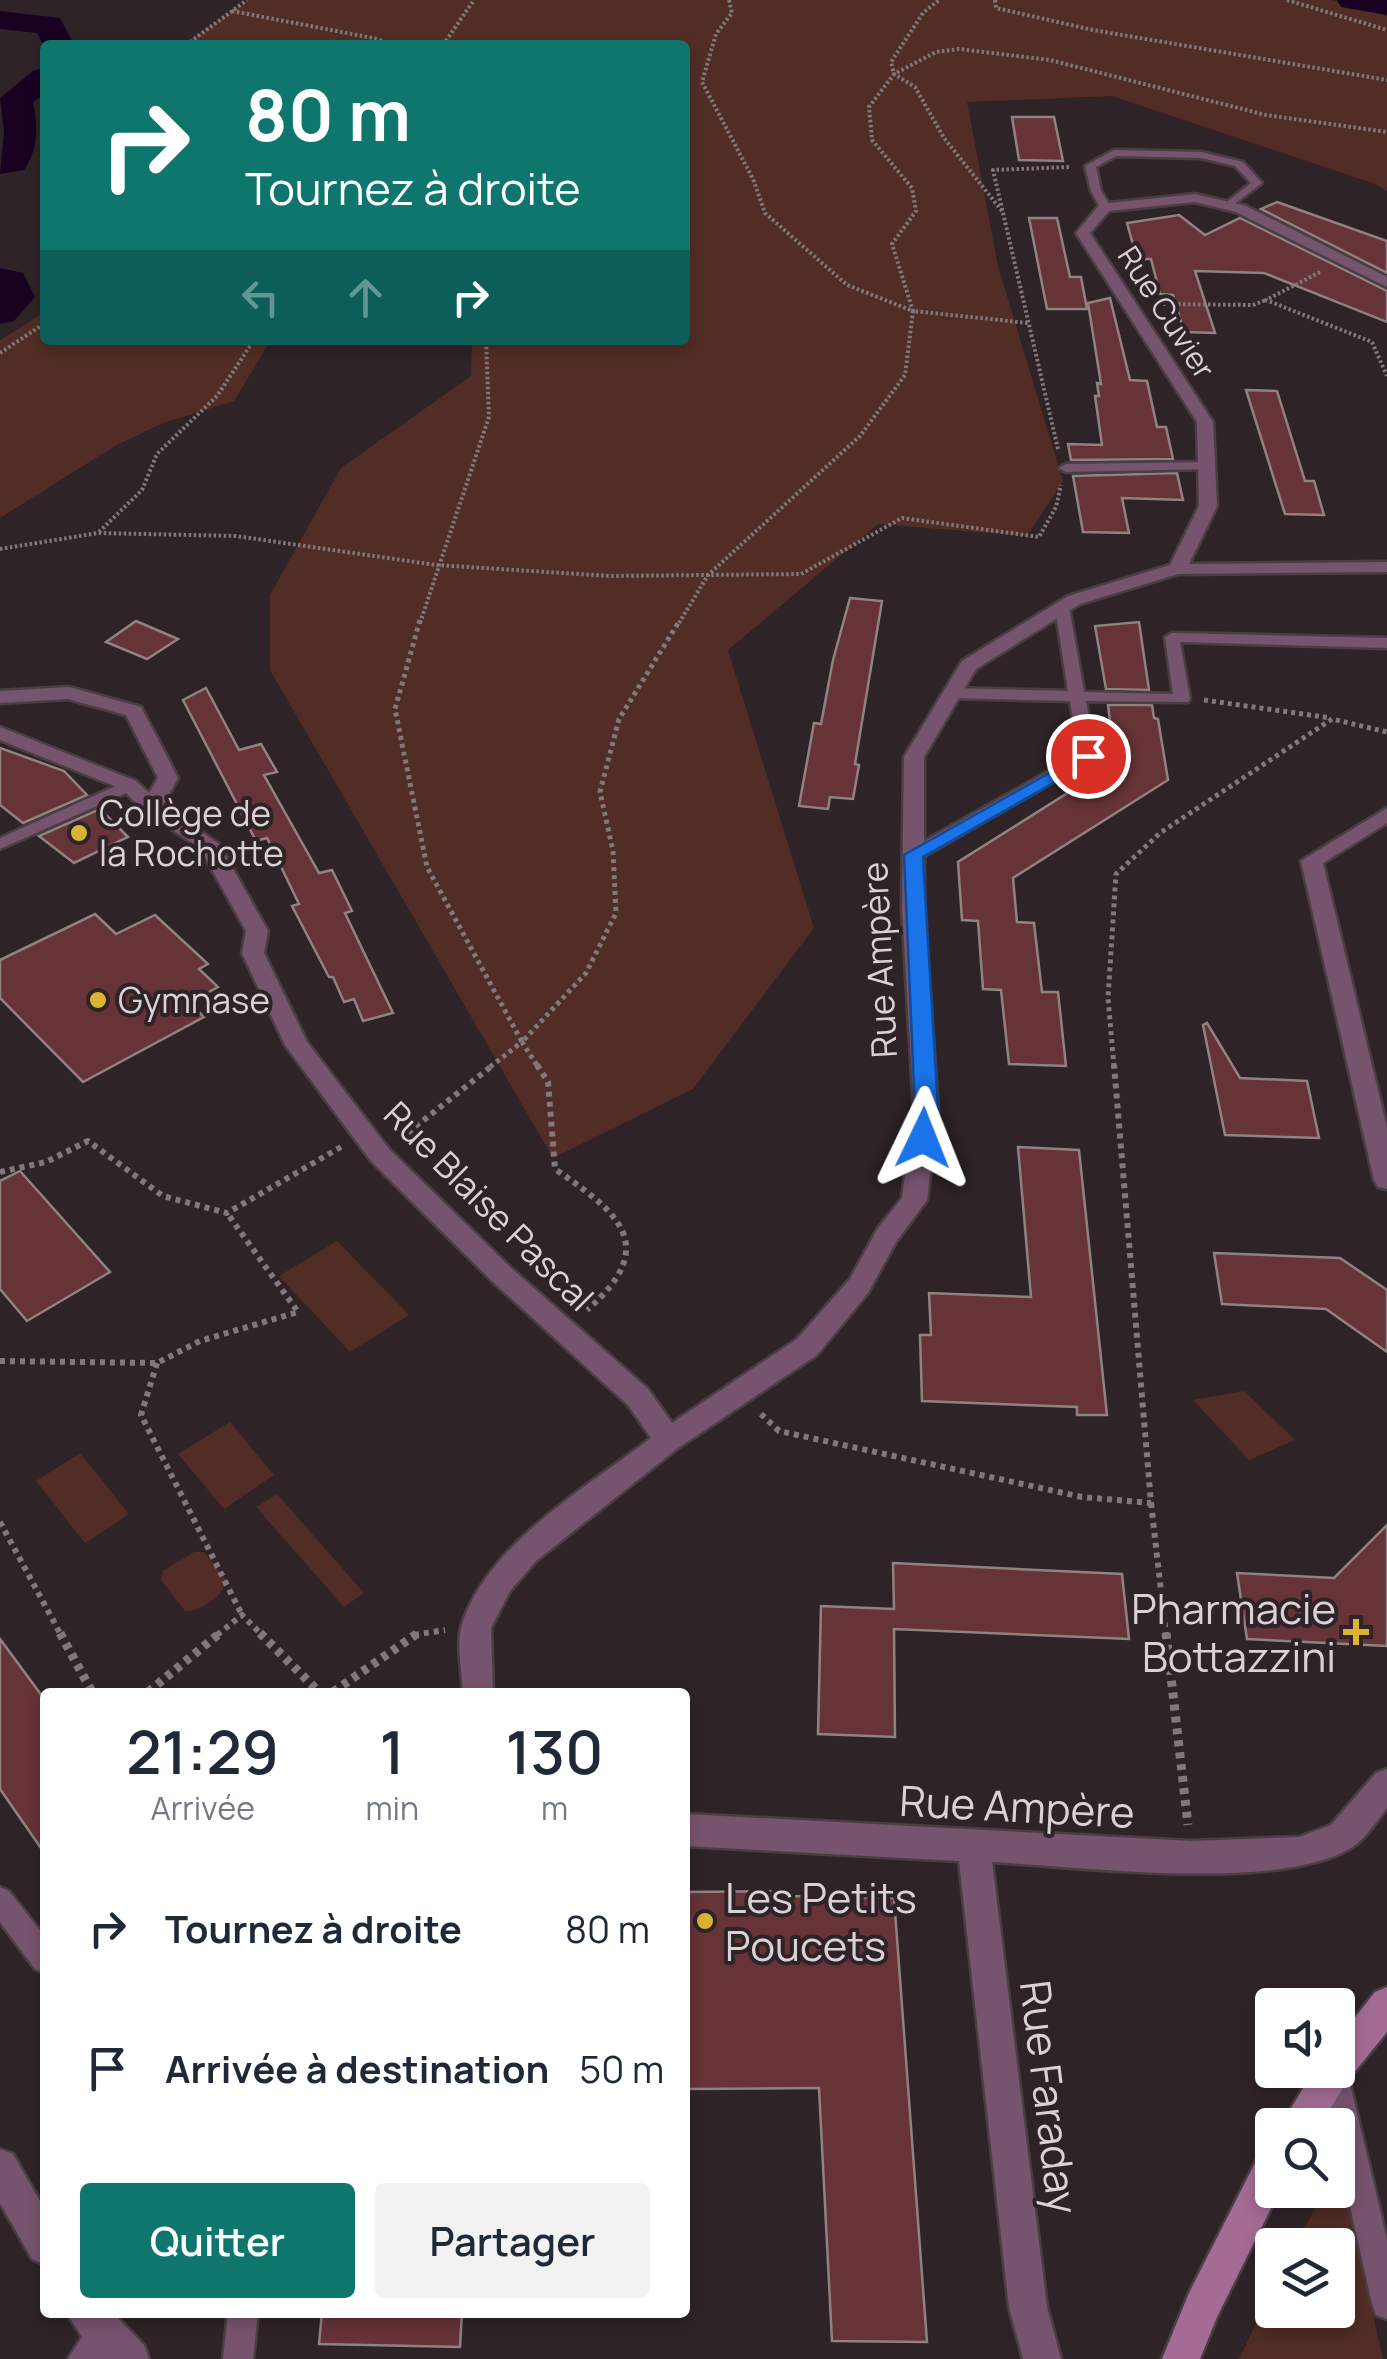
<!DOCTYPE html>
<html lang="fr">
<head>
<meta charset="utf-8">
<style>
  body { margin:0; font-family:Manrope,sans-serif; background:#f2f2f3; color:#1f2937; height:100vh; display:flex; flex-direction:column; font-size:38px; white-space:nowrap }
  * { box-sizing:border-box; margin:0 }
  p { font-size:32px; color:#747a83 }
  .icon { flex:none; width:55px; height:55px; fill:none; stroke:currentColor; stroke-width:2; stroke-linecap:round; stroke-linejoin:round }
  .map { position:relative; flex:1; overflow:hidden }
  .side { position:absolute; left:40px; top:1688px; width:650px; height:630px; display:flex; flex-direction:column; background:#fff; border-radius:10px; box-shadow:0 5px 15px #0003 }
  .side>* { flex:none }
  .guide { position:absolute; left:40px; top:40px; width:650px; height:305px; border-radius:10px; box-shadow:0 5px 15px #0003; background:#0f766e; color:#fff; overflow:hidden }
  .controls { position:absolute; left:1255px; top:1988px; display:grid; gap:20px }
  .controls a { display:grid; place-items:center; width:100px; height:100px; border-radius:10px; background:#fff; box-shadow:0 5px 15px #0003; font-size:50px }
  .pin { position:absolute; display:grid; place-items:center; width:85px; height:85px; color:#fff; margin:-42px; border:5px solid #fff; border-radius:50%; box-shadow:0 2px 10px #0007 }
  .me { position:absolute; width:110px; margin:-55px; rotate:2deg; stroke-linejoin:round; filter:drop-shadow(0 0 8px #0008) }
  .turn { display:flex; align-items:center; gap:35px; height:210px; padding:0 40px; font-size:45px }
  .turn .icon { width:130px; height:130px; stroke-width:2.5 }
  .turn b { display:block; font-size:70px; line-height:85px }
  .lanes { display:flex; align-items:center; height:95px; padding:0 40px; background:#0003; justify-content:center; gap:50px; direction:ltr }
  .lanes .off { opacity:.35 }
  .eta { display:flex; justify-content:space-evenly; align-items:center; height:170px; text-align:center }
  .eta b { font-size:60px; font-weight:600; line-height:70px }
  .cta { display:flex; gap:20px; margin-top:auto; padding:20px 40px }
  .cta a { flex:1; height:115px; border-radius:10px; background:#0f766e; color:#fff; font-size:40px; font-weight:600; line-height:115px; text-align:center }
  .cta a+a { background:#f2f2f3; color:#1f2937 }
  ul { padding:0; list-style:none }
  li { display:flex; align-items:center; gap:30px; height:140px; padding:0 40px }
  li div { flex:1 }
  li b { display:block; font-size:38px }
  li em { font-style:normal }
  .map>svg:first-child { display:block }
</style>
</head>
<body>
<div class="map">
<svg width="1387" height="2359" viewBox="0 0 1387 2359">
  <rect width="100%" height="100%" fill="#2e2327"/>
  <g fill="#512d25">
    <path d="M249 0H1332L1387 16V191L1375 184 1112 96 967 102 998 266 1063 481 1027 536 878 524 728 650 814 928 693 1089 553 1158 270 670V595L341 468 471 376 472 340H685V45H181Z"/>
    <path d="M45 312V340H271L234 401 163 423 115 446 0 518V340Z"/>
    <path d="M337 1241 409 1315 350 1352 279 1276Z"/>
    <path d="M1244 1391 1295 1440 1249 1460 1193 1400Z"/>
    <path d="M230 1422 274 1475 224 1509 178 1454Z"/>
    <path d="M80 1453 129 1514 85 1543 36 1481Z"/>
    <path d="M277 1494 364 1593 344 1607 256 1507Z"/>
    <path d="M194 1552H204L227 1581C222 1596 201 1612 185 1611L161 1580 163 1571Z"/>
    <path d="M1346 2196 1383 2359H1239L1272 2291V2310H1338V2245H1295L1318 2203Z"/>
  </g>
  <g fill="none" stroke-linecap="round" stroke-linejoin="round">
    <g fill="#190121" fill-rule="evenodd">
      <path d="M1337 0H1387V15L1341 7Z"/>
      <path d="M0 11 60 18 74 45H45V49L37 33 0 29Z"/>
      <path d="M45 68V94L33 102C38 127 39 148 24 170L0 174 4 132 0 98 33 71Z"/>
      <path d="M0 268 23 273 35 297 14 321 0 324Z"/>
    </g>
  </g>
  <g fill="#653338" stroke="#918282" stroke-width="2.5">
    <path d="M1012 117H1054L1063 161 1019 160Z"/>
    <path d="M1277 202 1387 241V273L1261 209Z"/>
    <path d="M1179 215 1205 235 1240 218 1387 291V322L1264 273 1195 271 1215 333 1184 332 1173 295 1160 294 1151 259H1137L1127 223Z"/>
    <path d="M1029 218H1057L1070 277H1081L1087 309H1047Z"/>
    <path d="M1110 298 1130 380 1147 381 1157 427H1166L1173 459 1071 460 1068 444 1102 445 1095 396H1099L1097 383 1101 384 1088 303Z"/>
    <path d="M1246 390 1277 391 1305 481H1314L1324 515 1285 514Z"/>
    <path d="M1177 473 1183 500 1122 498 1129 533 1083 532 1073 476Z"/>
    <path d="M850 598 882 601 855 764 859 765 853 799 830 797 828 809 799 806 814 723 821 724 833 660Z"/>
    <path d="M136 621 178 639 147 659 106 642Z"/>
    <path d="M1139 622 1149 690 1106 689 1095 626Z"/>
    <path d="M206 688 239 750 261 744 277 772 264 775 319 873 332 870 352 911 345 913 393 1013 363 1021 354 999 344 1002 333 977H329L292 906 299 904 267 838 256 841 183 700Z"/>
    <path d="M1108 705H1152L1154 718 1158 719 1168 780 1013 878 1017 922 1034 923 1042 992H1058L1066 1066 1009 1064 1001 990 983 989 978 921 962 920 958 862 1115 763Z"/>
    <path d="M0 748 64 771 87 795 23 823 0 805Z"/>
    <path d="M100 809 128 837 74 863 39 836Z"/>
    <path d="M95 914 116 934 155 915 208 964 199 969 218 987 189 1003 204 1017 83 1082 0 998V960Z"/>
    <path d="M1207 1023 1240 1078 1307 1081 1319 1138 1225 1135 1203 1025Z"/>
    <path d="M1018 1147 1079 1150 1107 1415H1077V1407L922 1401 920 1335H931L929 1293 1031 1297Z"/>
    <path d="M20 1171 110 1272 27 1321 0 1289V1181Z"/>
    <path d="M1214 1253 1340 1258 1387 1290V1352L1326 1309 1222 1304Z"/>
    <path d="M1387 1525V1646L1247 1639 1237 1573 1334 1578Z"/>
    <path d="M893 1563 1122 1574 1129 1639 894 1629 895 1737 818 1734 821 1606 894 1609Z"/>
    <path d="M0 1639 45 1700V1854L0 1789Z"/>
    <path d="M787 1891V1896L894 1898 927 2342 832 2341 819 2088 685 2089V1892Z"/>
    <path d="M322 2312H462L460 2347 319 2344Z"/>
  </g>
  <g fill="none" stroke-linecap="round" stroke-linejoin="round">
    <g stroke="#493f43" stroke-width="5">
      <g id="lane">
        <path d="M1114 150 1201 152 1243 162 1262 183 1228 209 1222 206 1224 204 1251 183 1235 166 1201 158 1116 156 1096 167 1101 191 1111 207 1105 210 1101 209 1091 191 1085 166Z"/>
        <path d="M1206 462 1211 463V469L1066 472 1059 468 1066 464Z"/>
        <path d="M1062 603 1069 607 1084 692 1173 694 1165 637 1172 633 1387 638V648L1180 642 1190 699 1188 702 1086 701 1095 756 1093 759 919 859H907V851L1079 754 1070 701 952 698 944 693 952 688 1068 691 1055 607Z"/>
        <path d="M129 780 135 781V789L0 849V838Z"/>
        <path d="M0 1887 9 1891 45 1937V1973L35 1969 0 1922Z"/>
        <path d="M1338 2059 1343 2061 1347 2071 1387 2240V2319L1376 2315 1372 2304 1338 2153V2125H1331L1319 2071 1338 2070Z"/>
        <path d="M228 2312H258L253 2359H223Z"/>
      </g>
    </g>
    <g stroke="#493f43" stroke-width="5">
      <g id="street">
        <path d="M1195 194 1246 206 1387 277V287L1236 212 1195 202 1109 211 1090 233 1213 422 1217 506 1189 564 1387 562V572L1178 574 1080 604 976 669 924 757V909L938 1110 927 1200 896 1242 868 1293 817 1355 678 1448 536 1561 510 1591 491 1628 493 1692H463C462 1672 456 1643 462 1624 488 1544 587 1487 651 1438L628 1405 492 1281 371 1161 285 1045 242 953 246 931 200 848 145 812 122 789 0 740V727L136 781 149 793 158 778 126 715 68 699 0 703V691L69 687 141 707 178 778 163 805 219 844 268 931 264 953 307 1042 389 1149 510 1267 648 1389 672 1423 797 1339 850 1279 878 1228 902 1198 914 1110 902 909 904 757 962 661 1068 596 1170 565 1199 506 1197 422 1076 233 1100 204Z"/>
        <path d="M1387 808V823L1323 863 1387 1128V1189L1378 1187 1374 1180 1301 861Z"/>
        <path d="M1387 1769V1808C1377 1820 1365 1840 1351 1848 1278 1892 1081 1867 992 1862L1047 2307 1061 2359H1023L1009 2307 959 1861 685 1846V1814L1191 1841 1299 1837 1331 1825 1376 1773Z"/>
        <path d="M0 2149 13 2154 45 2210V2265L32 2259 0 2203Z"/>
        <path d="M66 2312H112L144 2345 149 2359H68L82 2337Z"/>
      </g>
    </g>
    <g stroke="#493f43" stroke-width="5">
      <g id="secondary">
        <path d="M1387 1987V2032L1348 2080 1320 2125H1281L1314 2070H1338V2039L1375 1992Z"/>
        <path d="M1272 2150V2190H1280L1217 2317 1200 2359H1162L1189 2293 1259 2155Z"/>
      </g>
    </g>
    <g stroke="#81787b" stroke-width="4" stroke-dasharray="2.5 2.5" stroke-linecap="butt">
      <path d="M729 0 732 13 716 34 702 82 753 179 765 213 847 285 913 311 892 244 916 211 912 188 872 140 869 107 894 74 891 62 923 13 939 0"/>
      <path d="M995 0 996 8 1093 30 1387 80"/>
      <path d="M1287 0 1387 30"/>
      <path d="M232 11 378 39 390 45"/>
      <path d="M186 45 247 0"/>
      <path d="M443 45 474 0"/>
      <path d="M1002 211 944 138 915 87 894 74 936 52 959 49 1050 60 1266 115 1387 132"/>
      <path d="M1320 272 1266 300 1372 342 1387 376"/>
      <path d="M1158 304 1253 305 1266 300"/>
      <path d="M0 353 45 323"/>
      <path d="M1058 449 993 170 1069 167"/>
      <path d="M99 532 142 490 157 454 217 396 254 340"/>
      <path d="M0 549 98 533 236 536 436 565 610 576 801 574 902 518 1039 537 1056 507 1061 485"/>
      <path d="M420 623 489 417 486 340"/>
      <path d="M679 623 708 575 860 436 905 375 913 311 1028 323"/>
    </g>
    <g stroke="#81787b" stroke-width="5" stroke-dasharray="4 4" stroke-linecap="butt">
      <path d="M420 620 395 709 427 867 522 1042 586 973 616 913 613 851 600 792 619 719 680 620"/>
      <path d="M1204 700 1331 718"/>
      <path d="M490 1067 522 1042 538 1067"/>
      <path d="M1114 1067 1108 998 1116 874 1160 833 1332 719 1387 732"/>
    </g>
    <g stroke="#81787b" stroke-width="6" stroke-dasharray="5 5" stroke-linecap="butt">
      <path d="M537 1065 548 1082 555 1169C615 1211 663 1244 587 1310"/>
      <path d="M400 1139 493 1065"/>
      <path d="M0 1172 46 1162 88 1141 163 1196 227 1213 341 1147"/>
      <path d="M0 1361 157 1363 200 1341 298 1312 227 1213"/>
      <path d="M157 1363 141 1415 242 1615"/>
      <path d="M761 1414 779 1431 1082 1497 1151 1503 1114 1065"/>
      <path d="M1151 1503 1166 1635"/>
      <path d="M0 1522 61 1635"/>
      <path d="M217 1635 242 1615 262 1635"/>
      <path d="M414 1635 445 1630"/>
    </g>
    <g stroke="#81787b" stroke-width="9" stroke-dasharray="6 6" stroke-linecap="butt">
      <path d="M60 1633 92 1692"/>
      <path d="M260 1633 319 1692"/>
      <path d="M1166 1633 1188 1825"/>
      <path d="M148 1692 220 1633"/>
      <path d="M333 1692 418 1633"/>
    </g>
    <use href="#lane" fill="#77546d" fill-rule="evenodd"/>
    <use href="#street" fill="#77546d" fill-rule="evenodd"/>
    <use href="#secondary" fill="#a46c95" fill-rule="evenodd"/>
  </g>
  <path fill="#1a73e8" stroke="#114b97" stroke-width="2.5" d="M1088 751 1094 753V760L923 857 938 1110 931 1144H915L912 1138 915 1110 904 855Z"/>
  <g fill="#dbb233" stroke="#2e2327" stroke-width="4">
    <circle cx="79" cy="833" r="10"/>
    <circle cx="98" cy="1000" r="10"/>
    <path d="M1351 1617h10v10h10v10h-10v10h-10v-10h-10v-10h10z"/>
    <circle cx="705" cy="1921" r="10"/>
  </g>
  <g text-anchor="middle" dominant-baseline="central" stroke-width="8" stroke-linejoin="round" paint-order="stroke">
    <g font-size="30" fill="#d9d1d4" stroke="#2e2327">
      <text transform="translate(1167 312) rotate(57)">Rue Cuvier</text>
    </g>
    <g font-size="35" fill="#d9d1d4" stroke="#2e2327" text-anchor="start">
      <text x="99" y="813">Collège de<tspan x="99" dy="40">la Rochotte</tspan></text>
      <text x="118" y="1000">Gymnase</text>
    </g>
    <g font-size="35" fill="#d9d1d4" stroke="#2e2327">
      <text transform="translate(879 960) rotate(-93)">Rue Ampère</text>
      <text transform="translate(489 1206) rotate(45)">Rue Blaise Pascal</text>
    </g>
    <g font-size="42" fill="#d9d1d4" stroke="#2e2327" text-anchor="end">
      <text x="1336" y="1608">Pharmacie<tspan x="1336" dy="48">Bottazzini</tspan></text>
      <text x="725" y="1897" text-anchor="start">Les Petits<tspan x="725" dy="48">Poucets</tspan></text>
    </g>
    <g font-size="42" fill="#d9d1d4" stroke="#2e2327">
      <text transform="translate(1017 1806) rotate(3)">Rue Ampère</text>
      <text transform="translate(1050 2097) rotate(83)">Rue Faraday</text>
    </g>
  </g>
</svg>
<div class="controls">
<a><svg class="icon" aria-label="sound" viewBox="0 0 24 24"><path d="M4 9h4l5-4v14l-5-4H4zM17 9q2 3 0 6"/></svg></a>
<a><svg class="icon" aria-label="search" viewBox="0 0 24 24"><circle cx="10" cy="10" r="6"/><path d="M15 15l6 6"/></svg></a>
<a><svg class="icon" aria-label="layers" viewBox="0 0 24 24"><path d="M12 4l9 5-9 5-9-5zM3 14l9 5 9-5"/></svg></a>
</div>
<div class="pin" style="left:1088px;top:756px;background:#d93025"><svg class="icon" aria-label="arrive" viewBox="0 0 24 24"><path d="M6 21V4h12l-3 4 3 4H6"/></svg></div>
<svg class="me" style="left:923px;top:1138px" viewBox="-20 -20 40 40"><path d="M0-17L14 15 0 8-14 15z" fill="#1a73e8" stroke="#fff" stroke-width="4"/></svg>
<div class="guide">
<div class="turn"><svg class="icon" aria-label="right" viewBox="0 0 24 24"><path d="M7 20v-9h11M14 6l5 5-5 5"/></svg><div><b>80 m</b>Tournez à droite</div></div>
<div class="lanes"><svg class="icon off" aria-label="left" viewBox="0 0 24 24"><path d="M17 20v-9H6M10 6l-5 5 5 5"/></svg><svg class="icon off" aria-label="ahead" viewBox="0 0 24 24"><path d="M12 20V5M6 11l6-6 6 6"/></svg><svg class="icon" aria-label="right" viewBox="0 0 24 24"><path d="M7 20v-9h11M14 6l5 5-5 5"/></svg></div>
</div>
<section class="side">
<div class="eta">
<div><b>21:29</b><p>Arrivée</p></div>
<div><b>1</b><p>min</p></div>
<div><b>130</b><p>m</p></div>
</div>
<ul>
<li><svg class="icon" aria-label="right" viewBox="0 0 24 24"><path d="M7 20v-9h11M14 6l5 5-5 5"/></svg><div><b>Tournez à droite</b></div><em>80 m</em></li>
<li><svg class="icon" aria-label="arrive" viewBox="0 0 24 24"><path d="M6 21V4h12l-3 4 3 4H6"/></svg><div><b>Arrivée à destination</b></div><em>50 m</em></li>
</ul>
<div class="cta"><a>Quitter</a><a>Partager</a></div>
</section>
</div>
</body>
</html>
